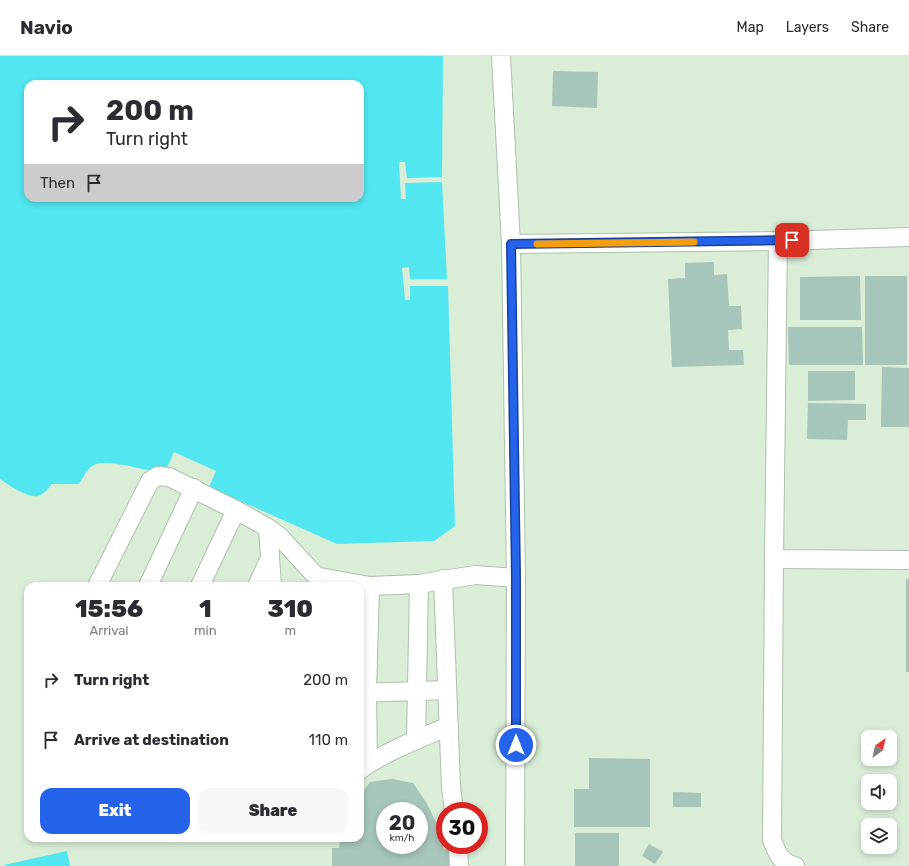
<!DOCTYPE html>
<html lang="en">
<head>
<meta charset="utf-8">
<style>
  body { margin:0; font-family:Rubik,sans-serif; background:#f7f7f7; color:#2b2b33; height:100vh; display:flex; flex-direction:column; font-size:15px; white-space:nowrap }
  * { box-sizing:border-box; margin:0 }
  p { font-size:13px; color:#7c7c81 }
  .icon { flex:none; width:22px; height:22px; fill:none; stroke:currentColor; stroke-width:2; stroke-linecap:round; stroke-linejoin:round }
  .map { position:relative; flex:1; overflow:hidden }
  .details { position:absolute; left:24px; top:526px; width:340px; height:260px; display:flex; flex-direction:column; background:#fff; border-radius:12px; box-shadow:0 2px 6px #0003 }
  .details>* { flex:none }
  .guide { position:absolute; left:24px; top:24px; width:340px; height:122px; border-radius:12px; box-shadow:0 2px 6px #0003; background:#fff; color:#2b2b33; overflow:hidden }
  .needle { width:26px; rotate:34deg }
  .controls { position:absolute; left:861px; top:674px; display:grid; gap:8px }
  .controls a { display:grid; place-items:center; width:36px; height:36px; border-radius:8px; background:#fff; box-shadow:0 2px 6px #0003; font-size:20px }
  .speed { position:absolute; left:376px; top:746px; display:flex; gap:8px; font-size:20px; font-weight:700; text-align:center }
  .speed>* { display:grid; place-content:center; width:52px; height:52px; border-radius:50%; background:#fff; box-shadow:0 2px 6px #0003; line-height:1 }
  .speed small { font-size:10px; font-weight:400 }
  .speed .limit { border:6px solid #d22; background:#fff; color:#111 }
  .pin { position:absolute; display:grid; place-items:center; width:34px; height:34px; color:#fff; margin:-17px; border-radius:8px; box-shadow:0 2px 6px #0006 }
  .me { position:absolute; width:44px; margin:-22px; rotate:0deg; stroke-linejoin:round; filter:drop-shadow(0 0 3px #0008) }
  .turn { display:flex; align-items:center; gap:14px; height:84px; padding:0 16px; font-size:18px }
  .turn .icon { width:52px; height:52px; stroke-width:2.5 }
  .turn b { display:block; font-size:28px; line-height:34px }
  .then { display:flex; align-items:center; height:38px; padding:0 16px; background:#0003; gap:8px; font-size:15px }
  .eta { display:flex; justify-content:space-evenly; align-items:center; height:68px; text-align:center }
  .eta b { font-size:24px; font-weight:800; line-height:28px }
  .cta { display:flex; gap:8px; margin-top:auto; padding:8px 16px }
  .cta a { flex:1; height:46px; border-radius:12px; background:#2563eb; color:#fff; font-size:16px; font-weight:800; line-height:46px; text-align:center }
  .cta a+a { background:#f7f7f7; color:#2b2b33 }
  ul { padding:0; list-style:none }
  li { display:flex; align-items:center; gap:12px; height:60px; padding:0 16px }
  li div { flex:1 }
  li b { display:block; font-size:15px }
  li em { font-style:normal }
  header { display:flex; align-items:center; gap:24px; box-sizing:border-box; height:56px; padding:0 20px; background:#fff; border-bottom:1px solid #e1e1e2 }
  header strong { font-size:19px }
  nav { display:flex; gap:22px; margin-inline-start:auto; font-size:14px }
  .map>svg:first-child { display:block }
</style>
</head>
<body>
<header>
<strong>Navio</strong>
<nav><a>Map</a><a>Layers</a><a>Share</a></nav>
</header>
<div class="map">
<svg width="909" height="810" viewBox="0 0 909 810">
  <rect width="100%" height="100%" fill="#d9edd7"/>
  <g fill="#51e6f0" fill-rule="evenodd">
    <path d="M0 0H443L442 121 407 122 405 106H399L401 143H406L405 127 442 126 447 223H410L409 211 402 212 405 244H410V230H448L455 470 434 485 337 488 209 431 216 415 174 396 164 418C149 415 106 402 94 409 87 412 83 422 79 428H52C49 432 43 439 38 440 27 442 9 429 0 423ZM28 28H360V142H28Z"/>
    <path d="M67 795 70 810H5L4 809Z"/>
  </g>
  <g fill="#a7c5bb" fill-rule="evenodd">
    <path d="M553 15 598 16 597 52 552 50Z"/>
    <path d="M714 206V219L727 218 729 250H741L742 273 728 274 729 294H743L744 309 672 311 668 223 685 222V207Z"/>
    <path d="M860 220 861 264H800V221Z"/>
    <rect x="865" y="220" width="42" height="89"/>
    <path d="M788 271H862L863 309H789Z"/>
    <path d="M882 311 909 312V371H881Z"/>
    <path d="M808 315H855V344L808 345Z"/>
    <path d="M808 347 866 348V364H848L847 384 807 383Z"/>
    <rect x="906" y="523" width="3" height="93"/>
    <path d="M589 702 650 703V771H574V733H589Z"/>
    <path d="M392 723 413 727 426 746 436 766 443 786V793L452 794V810H332V792H339L340 782H360V740L370 726ZM385 755H419V789H385Z"/>
    <path d="M673 736 701 737V751H673Z"/>
    <rect x="575" y="777" width="44" height="33"/>
    <path d="M649 788 663 796 655 808 642 800Z"/>
  </g>
  <g fill="none" stroke-linecap="round" stroke-linejoin="round">
    <g stroke="#adc1ac" stroke-width="20">
      <g id="minor">
        <path d="M501 0 511 188"/>
        <path d="M778 185 774 503 909 504"/>
        <path d="M774 503 772 784C777 797 781 807 795 810"/>
        <path d="M443 523 451 731 454 755"/>
        <path d="M97 530 150 425 158 420 169 421 236 454 268 472"/>
        <path d="M148 530 194 432"/>
        <path d="M200 530 236 454"/>
        <path d="M257 530 269 504"/>
        <path d="M272 530 268 472 280 481 313 517 318 521 325 522 370 530 419 528 475 519 516 522"/>
        <path d="M360 637 447 634"/>
        <path d="M416 684 419 528"/>
        <path d="M368 708 367 637 370 530"/>
        <path d="M360 714C384 696 421 682 449 670"/>
        <path d="M458 789 459 810"/>
        <path d="M515 810 516 522 511 188 778 185 909 181"/>
      </g>
    </g>
    <use href="#minor" stroke="#fff" stroke-width="18"/>
  </g>
  <g fill="none" stroke-linecap="round" stroke-linejoin="round">
    <g stroke="#184099" stroke-width="10">
      <path id="route" d="M516 689V522L511 188 792 184"/>
    </g>
    <use href="#route" stroke="#2563eb" stroke-width="7"/>
    <path stroke="#f59e0b" stroke-width="7" d="M537 188 694 186"/>
  </g>
</svg>
<div class="controls">
<a><svg class="needle" viewBox="-14 -14 28 28"><path d="M0-13l5 13h-10z" fill="#e53935"/><path d="M0 13l5-13h-10z" fill="#7c7c81"/></svg></a>
<a><svg class="icon" aria-label="sound" viewBox="0 0 24 24"><path d="M4 9h4l5-4v14l-5-4H4zM17 9q2 3 0 6"/></svg></a>
<a><svg class="icon" aria-label="layers" viewBox="0 0 24 24"><path d="M12 4l9 5-9 5-9-5zM3 14l9 5 9-5"/></svg></a>
</div>
<div class="speed"><div>20<small>km/h</small></div><div class="limit">30</div></div>
<div class="pin" style="left:792px;top:184px;background:#d93025"><svg class="icon" aria-label="arrive" viewBox="0 0 24 24"><path d="M6 21V4h12l-3 4 3 4H6"/></svg></div>
<svg class="me" style="left:516px;top:689px" viewBox="-20 -20 40 40"><circle r="17" fill="#2563eb" stroke="#fff" stroke-width="3"/><path d="M0-11L8 9 0 5-8 9z" fill="#fff"/></svg>
<div class="guide">
<div class="turn"><svg class="icon" aria-label="right" viewBox="0 0 24 24"><path d="M7 20v-9h11M14 6l5 5-5 5"/></svg><div><b>200 m</b>Turn right</div></div>
<div class="then">Then<svg class="icon" aria-label="arrive" viewBox="0 0 24 24"><path d="M6 21V4h12l-3 4 3 4H6"/></svg></div>
</div>
<section class="details">
<div class="eta">
<div><b>15:56</b><p>Arrival</p></div>
<div><b>1</b><p>min</p></div>
<div><b>310</b><p>m</p></div>
</div>
<ul>
<li><svg class="icon" aria-label="right" viewBox="0 0 24 24"><path d="M7 20v-9h11M14 6l5 5-5 5"/></svg><div><b>Turn right</b></div><em>200 m</em></li>
<li><svg class="icon" aria-label="arrive" viewBox="0 0 24 24"><path d="M6 21V4h12l-3 4 3 4H6"/></svg><div><b>Arrive at destination</b></div><em>110 m</em></li>
</ul>
<div class="cta"><a>Exit</a><a>Share</a></div>
</section>
</div>
</body>
</html>
